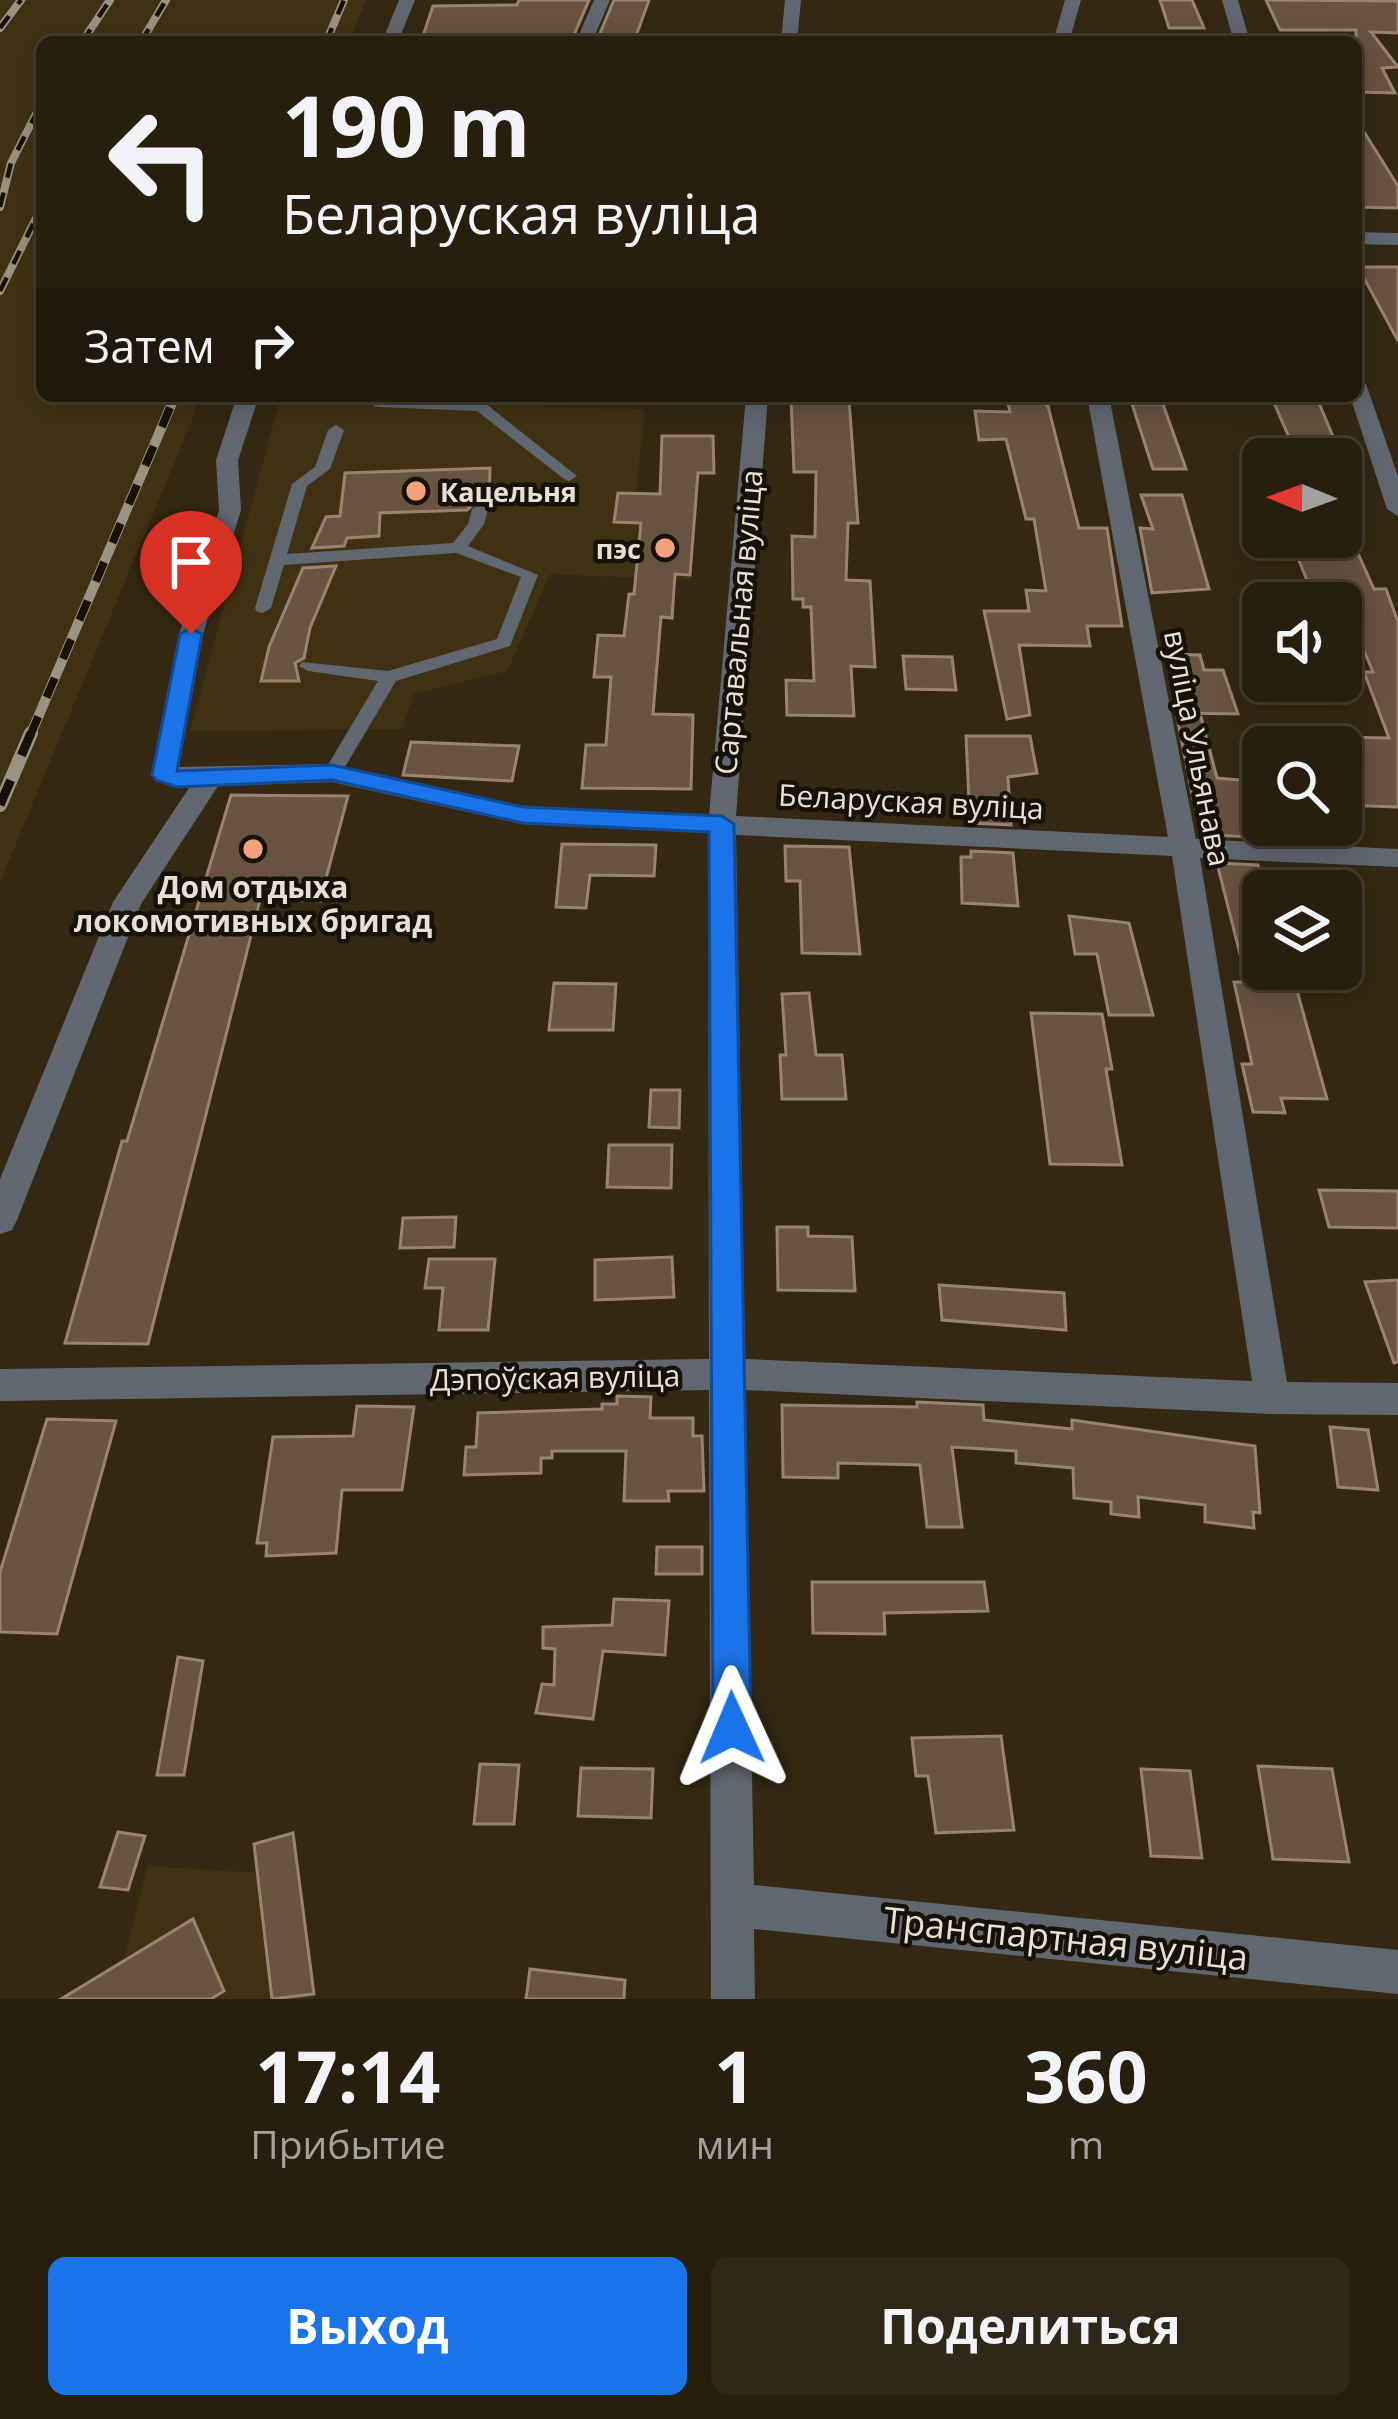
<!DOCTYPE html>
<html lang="ru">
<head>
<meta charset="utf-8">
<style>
  body { margin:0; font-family:"Open Sans",sans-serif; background:#2f2717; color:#f1f3f6; height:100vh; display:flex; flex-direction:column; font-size:45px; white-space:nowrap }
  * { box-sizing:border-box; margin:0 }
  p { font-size:39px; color:#a4a29e }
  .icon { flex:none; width:66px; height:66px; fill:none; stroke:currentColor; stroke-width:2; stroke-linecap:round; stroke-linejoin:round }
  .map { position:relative; height:1999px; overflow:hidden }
  .panel { display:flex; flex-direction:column; background:#271e0e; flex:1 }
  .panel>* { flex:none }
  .banner { position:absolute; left:36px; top:36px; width:1326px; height:366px; border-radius:18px; box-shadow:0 6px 30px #0003,0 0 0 3px #433c2e; background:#271e0e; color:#f1f3f6; overflow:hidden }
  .needle { width:78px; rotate:271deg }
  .controls { position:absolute; left:1242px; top:438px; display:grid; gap:24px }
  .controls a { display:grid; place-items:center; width:120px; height:120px; border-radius:18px; background:#271e0e; box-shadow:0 6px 30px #0003,0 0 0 3px #433c2e; font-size:60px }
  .pin { position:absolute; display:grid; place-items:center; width:102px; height:102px; color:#fff; margin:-123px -51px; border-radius:50% 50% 50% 0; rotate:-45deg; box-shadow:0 0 12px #0007 }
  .pin .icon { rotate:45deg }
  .me { position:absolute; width:132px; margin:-66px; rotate:359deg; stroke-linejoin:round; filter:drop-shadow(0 0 9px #0008) }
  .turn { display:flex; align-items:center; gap:42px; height:252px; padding:0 48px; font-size:54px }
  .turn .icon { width:156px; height:156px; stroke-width:2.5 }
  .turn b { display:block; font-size:84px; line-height:102px }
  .then { display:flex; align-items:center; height:114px; padding:0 48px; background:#0003; gap:24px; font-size:45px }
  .eta { display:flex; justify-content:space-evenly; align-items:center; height:204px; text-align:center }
  .eta b { font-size:72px; font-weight:700; line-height:84px }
  .action { display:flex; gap:24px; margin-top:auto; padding:24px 48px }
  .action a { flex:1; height:138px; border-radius:18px; background:#1a73e8; color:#fff; font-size:48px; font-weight:700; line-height:138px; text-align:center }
  .action a+a { background:#2f2717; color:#f1f3f6 }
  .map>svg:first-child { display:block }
</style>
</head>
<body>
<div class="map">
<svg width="1398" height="1999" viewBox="0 0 1398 1999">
  <rect width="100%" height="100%" fill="#342812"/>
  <g fill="#403113">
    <path d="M0 0H366L349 42H42V396H202L0 882Z"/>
    <path d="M281 396H546L545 407 645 409 636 493 696 495 691 580 550 574 507 671 414 694 402 729 190 731Z"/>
    <path d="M293 1833 314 1999H61L124 1960 147 1866 257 1873 254 1844Z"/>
  </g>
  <g fill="#685240" stroke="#9a8270" stroke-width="3">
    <path d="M519 0H589L574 35 421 42 433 6 517 5Z"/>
    <path d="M614 0H649L635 39 598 38Z"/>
    <path d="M1160 0H1192L1204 28H1169Z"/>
    <path d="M1266 0 1398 1V33L1371 32 1398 67 1382 68 1395 93 1356 92V30H1280Z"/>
    <path d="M1356 119 1398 186V208L1356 207Z"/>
    <path d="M1358 267H1398V341Z"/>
    <path d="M791 398 849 399 858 523H848L846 580 870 581 875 667 851 666 854 716 787 715 786 680 814 681 811 607H803V599H793L792 536 815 537 816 472H794Z"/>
    <path d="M1042 402 1048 406 1079 528H1107L1122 626H1087L1090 646 1019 645 1030 715 1007 719 984 611H1029L1026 590 1046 591 1034 519H1026L1006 439 979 440 975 411 1010 412 1008 403Z"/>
    <path d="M1274 403H1319L1340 453H1296Z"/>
    <path d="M1132 404H1163L1186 469H1153Z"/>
    <path d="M662 436H713L714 473H698L690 575 675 574 672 618 661 617 653 714 693 715 691 789 582 788 586 745H606L611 677H594L598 635 624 636 629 594H634L641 523 614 522 618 493 660 494Z"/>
    <path d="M490 468 489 504 478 500 467 510 380 513 379 536 347 538 344 546 312 548 326 517 340 516 345 473Z"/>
    <path d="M1141 495H1182L1209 589 1152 593 1140 528 1153 529Z"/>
    <path d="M1298 537H1344L1349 549H1356L1374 589H1386L1398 622V807L1341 805V737L1389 738 1364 672H1373L1340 595 1312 593 1294 548H1303Z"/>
    <path d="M336 566 310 628 304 658 295 663 299 681H261L269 647 303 568Z"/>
    <path d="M1167 654 1200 655 1204 670H1223L1238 714 1181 713Z"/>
    <path d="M903 656 952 657 956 690 906 689Z"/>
    <path d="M1177 717H1201L1217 778 1263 782V820H1247L1252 837 1211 835 1207 819H1202L1198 800 1193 799Z"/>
    <path d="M966 736H1030L1037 773 1008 777 1011 825 970 823Z"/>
    <path d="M411 742 519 746 512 781 403 775Z"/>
    <path d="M231 795 348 796 320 901 260 900 148 1344 65 1343 122 1141H127Z"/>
    <path d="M562 844 656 845 654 876 590 875 586 908 556 907Z"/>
    <path d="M785 846 849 847 860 954 802 953 800 881H786Z"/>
    <path d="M971 851 1013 853 1018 906 962 903 961 857H971Z"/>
    <path d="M1217 863 1258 865 1263 887V975L1293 976 1327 1099 1281 1098 1285 1113 1253 1112 1242 1064H1252L1234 982H1247Z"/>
    <path d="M1069 916 1129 923 1153 1015H1109L1097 954H1075Z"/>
    <path d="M554 983 616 984 613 1030H549Z"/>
    <path d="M809 993 816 1055H842L846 1099H782L780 1055H786L782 994Z"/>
    <path d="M1031 1013 1102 1014 1112 1069H1106L1122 1165 1050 1164Z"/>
    <path d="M651 1090H680L679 1128 649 1127Z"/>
    <path d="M609 1145H672L671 1188 607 1187Z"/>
    <path d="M1319 1190 1398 1191V1228L1329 1227Z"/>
    <path d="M456 1217 454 1247 400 1248 403 1218Z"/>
    <path d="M777 1227H808V1236L852 1237 855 1291 778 1290Z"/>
    <path d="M672 1257 674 1297 595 1300V1260Z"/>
    <path d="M429 1259H495L488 1330H439L443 1288H425Z"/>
    <path d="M1398 1280V1362L1394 1363 1365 1282Z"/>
    <path d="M939 1285 1064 1293 1066 1330 942 1320Z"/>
    <path d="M617 1396 651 1397 650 1418H693V1436H702L704 1491H668L669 1501H624L626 1451H552V1458H541V1473L464 1475 466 1447H476L478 1413 602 1409V1404H617Z"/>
    <path d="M917 1402 983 1405 984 1420 1072 1429V1420L1255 1446 1260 1513 1253 1512 1254 1528 1205 1522V1505L1138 1497 1139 1517 1111 1514V1502L1074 1498 1073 1468 1016 1463V1451L952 1447 962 1527H927L920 1465 838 1463V1478L783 1477 782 1405 917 1407Z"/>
    <path d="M357 1406 414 1407 402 1490H342L336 1553 266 1556 267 1543H257L273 1437 353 1436Z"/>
    <path d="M47 1419 116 1421 57 1634 0 1632V1572Z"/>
    <path d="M1330 1427 1368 1430 1378 1490 1338 1487Z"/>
    <path d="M657 1547H702V1574H656Z"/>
    <path d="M812 1582H984L988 1611 884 1613 885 1634 813 1633Z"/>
    <path d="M614 1599 669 1601 665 1655 603 1651 593 1719 536 1713 542 1684 554 1685 555 1649 543 1648V1627L612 1625Z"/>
    <path d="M178 1657 203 1661 184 1775H157Z"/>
    <path d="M1001 1736 1014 1830 936 1833 928 1776H916L912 1738Z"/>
    <path d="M480 1764 519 1765 514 1824H474Z"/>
    <path d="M1258 1766 1332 1769 1349 1862 1273 1859Z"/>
    <path d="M581 1768 653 1769 651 1818 578 1816Z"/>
    <path d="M1141 1769 1190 1771 1202 1858 1151 1856Z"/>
    <path d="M118 1832 145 1836 128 1890 100 1887Z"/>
    <path d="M293 1833 314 1994 272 1999 254 1844Z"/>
    <path d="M193 1919 224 1991 211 1999H61Z"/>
    <path d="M530 1969 625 1980 624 1999H526Z"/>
  </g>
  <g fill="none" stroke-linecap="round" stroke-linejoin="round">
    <g fill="#606771" fill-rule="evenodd">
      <path d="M371 396 486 404 577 476 569 481 564 479 477 411 379 407 374 406Z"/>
      <path d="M336 425 344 430 330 469 307 486 287 554 453 543 468 524 472 509 480 504 488 509 484 524 468 546 538 575 510 646 396 681 339 777 332 779 323 773 378 681 308 671 299 666 302 662 388 671 497 639 521 577 456 553 284 565 271 608 263 613 257 612 255 608 292 484 315 467 328 430Z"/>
    </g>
    <g fill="#606771" fill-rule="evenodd">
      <path d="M399 0H415L398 42H382Z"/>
      <path d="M594 0H610L592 42H576Z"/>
      <path d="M785 0H801L797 42H781Z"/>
      <path d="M1065 0H1081L1069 42H1053Z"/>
      <path d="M1222 0H1238L1250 42H1234Z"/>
      <path d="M1356 232 1398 233V245L1356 244Z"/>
      <path d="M1356 378 1366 384 1398 476V516L1387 509 1350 396H1356Z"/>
      <path d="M237 396H259L238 460 241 510 203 634 179 767 332 764 523 806 709 815 746 396H768L736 816 1168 837 1087 396H1109L1196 839 1398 849V867L1200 858 1287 1382 1398 1383V1415L1272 1414 745 1390 754 1885 1398 1950V1994L754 1929 755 1999H711L709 1390 0 1401V1369L709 1359 708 833 523 824 332 782 218 786 141 904 17 1220 12 1230 0 1234V1179L113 902 191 785 164 784 151 775 179 634 219 510 216 460ZM736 835 1172 856 1252 1381 745 1359Z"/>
    </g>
    <g stroke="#9c9281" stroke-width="8">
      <g id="rail-far2">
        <path d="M0 28 21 0"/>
        <path d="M82 42 110 0"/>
        <path d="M141 42 166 0"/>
        <path d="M326 42 344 0"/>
        <path d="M0 207 11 163 42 102"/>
        <path d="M0 291 42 206"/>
      </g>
    </g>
    <g stroke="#9c9281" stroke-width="10">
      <path id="rail-far1" d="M30 736 175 396"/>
    </g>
    <g stroke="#9c9281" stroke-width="14">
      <path id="rail" d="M0 805 31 733"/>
    </g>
    <use href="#rail-far2" stroke="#171209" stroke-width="4.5" stroke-dasharray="15" stroke-linecap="butt"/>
    <use href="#rail-far1" stroke="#171209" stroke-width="8" stroke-dasharray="21" stroke-linecap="butt"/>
    <use href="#rail" stroke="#171209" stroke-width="9" stroke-dasharray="27" stroke-linecap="butt"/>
  </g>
  <path fill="#1a73e8" stroke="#114b97" stroke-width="3" d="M191 628 202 634 177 771 332 765 523 807 722 816 734 824 751 1728 745 1741 732 1747 719 1741 713 1728 709 832 523 823 332 780 177 787 156 780 152 775 180 634Z"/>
  <g fill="#f1a27b" stroke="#171209" stroke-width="4.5">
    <circle cx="416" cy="491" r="12"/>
    <circle cx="665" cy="548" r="12"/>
    <circle cx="253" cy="849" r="12"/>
  </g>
  <g text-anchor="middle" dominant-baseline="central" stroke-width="9" stroke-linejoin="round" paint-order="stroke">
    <g font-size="27" font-weight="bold" fill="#e8e0d3" stroke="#171209" text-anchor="start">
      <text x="440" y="491">Кацельня</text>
      <text x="641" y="548" text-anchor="end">пэс</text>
    </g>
    <g font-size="30" fill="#e8e0d3" stroke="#171209">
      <text transform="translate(738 622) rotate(-85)">Сартавальная вуліца</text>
      <text transform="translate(1198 748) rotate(79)">вуліца Ульянава</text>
      <text transform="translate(911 801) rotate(3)">Беларуская вуліца</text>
      <text transform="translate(555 1377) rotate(-1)">Дэпоўская вуліца</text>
    </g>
    <g font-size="30" font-weight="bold" fill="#e8e0d3" stroke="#171209">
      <text x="253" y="886">Дом отдыха<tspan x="253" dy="34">локомотивных бригад</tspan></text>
    </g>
    <g font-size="36" fill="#e8e0d3" stroke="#171209">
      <text transform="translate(1066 1938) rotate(6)">Транспартная вуліца</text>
    </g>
  </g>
</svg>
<div class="controls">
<a><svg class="needle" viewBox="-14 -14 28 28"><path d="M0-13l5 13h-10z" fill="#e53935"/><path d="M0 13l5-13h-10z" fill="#a4a29e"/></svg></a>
<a><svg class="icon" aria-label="sound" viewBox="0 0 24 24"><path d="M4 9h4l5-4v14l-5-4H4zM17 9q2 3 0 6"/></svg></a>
<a><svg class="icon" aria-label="search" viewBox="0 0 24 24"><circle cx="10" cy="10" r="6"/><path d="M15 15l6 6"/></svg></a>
<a><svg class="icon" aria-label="layers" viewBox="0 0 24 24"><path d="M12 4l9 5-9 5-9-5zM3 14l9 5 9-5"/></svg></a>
</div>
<div class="pin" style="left:191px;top:634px;background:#d93025"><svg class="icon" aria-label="arrive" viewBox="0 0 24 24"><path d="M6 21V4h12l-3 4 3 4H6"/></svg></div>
<svg class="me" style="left:732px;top:1728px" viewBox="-20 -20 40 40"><path d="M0-17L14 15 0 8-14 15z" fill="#1a73e8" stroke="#fff" stroke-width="4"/></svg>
<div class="banner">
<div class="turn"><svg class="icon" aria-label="left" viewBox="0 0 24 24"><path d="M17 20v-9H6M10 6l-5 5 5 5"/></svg><div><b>190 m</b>Беларуская вуліца</div></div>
<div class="then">Затем<svg class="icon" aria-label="right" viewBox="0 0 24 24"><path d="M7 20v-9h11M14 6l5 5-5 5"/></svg></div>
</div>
</div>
<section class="panel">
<div class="eta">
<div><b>17:14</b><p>Прибытие</p></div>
<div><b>1</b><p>мин</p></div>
<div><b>360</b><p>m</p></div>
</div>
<div class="action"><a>Выход</a><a>Поделиться</a></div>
</section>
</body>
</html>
